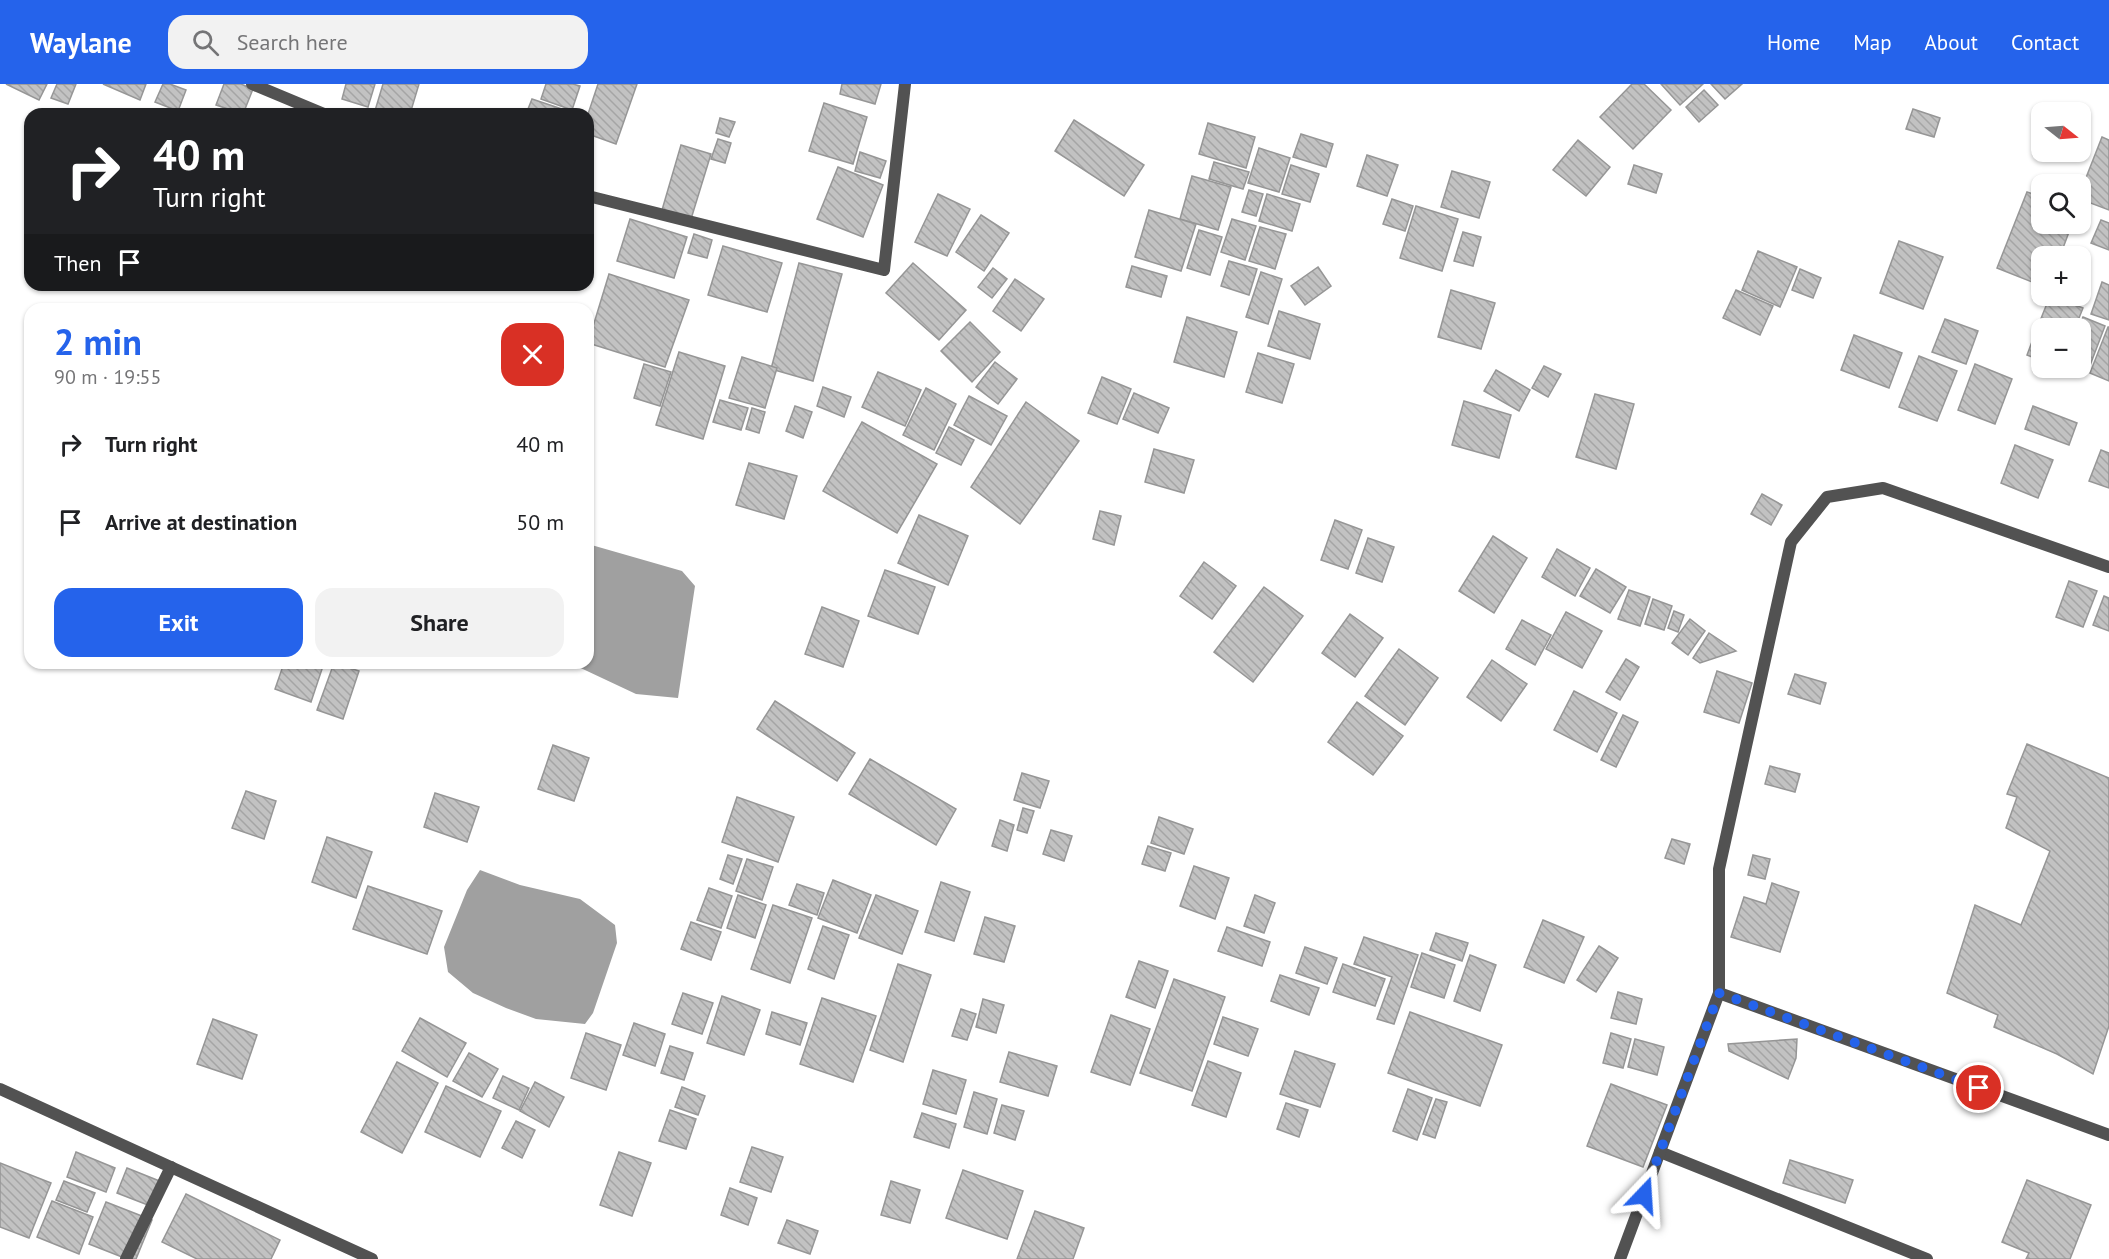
<!DOCTYPE html>
<html lang="en">
<head>
<meta charset="utf-8">
<style>
  body { margin:0; font-family:"PT Sans",sans-serif; background:#f2f2f2; color:#202124; height:100vh; display:flex; flex-direction:column; font-size:22px; white-space:nowrap }
  * { box-sizing:border-box; margin:0 }
  p { font-size:20px; color:#757577 }
  .icon { flex:none; width:33px; height:33px; fill:none; stroke:currentColor; stroke-width:2; stroke-linecap:round; stroke-linejoin:round }
  .map { position:relative; flex:1; overflow:hidden }
  .details { position:absolute; left:24px; top:219px; width:570px; height:366px; display:flex; flex-direction:column; background:#fff; border-radius:18px; box-shadow:0 2px 4px #0004 }
  .details>* { flex:none }
  .top-card { position:absolute; left:24px; top:24px; width:570px; height:183px; border-radius:18px; box-shadow:0 2px 4px #0004; background:#202124; color:#fff; overflow:hidden }
  .needle { width:39px; rotate:107deg }
  .controls { position:absolute; left:2031px; top:18px; display:grid; gap:12px }
  .controls a { display:grid; place-items:center; width:60px; height:60px; border-radius:12px; background:#fff; box-shadow:0 2px 4px #0004; font-size:30px }
  .pin { position:absolute; display:grid; place-items:center; width:51px; height:51px; color:#fff; margin:-26px; border:3px solid #fff; border-radius:50%; box-shadow:0 2px 6px #0007 }
  .me { position:absolute; width:66px; margin:-33px; rotate:20deg; stroke-linejoin:round; filter:drop-shadow(0 0 4px #0008) }
  .turn { display:flex; align-items:center; gap:21px; height:126px; padding:0 30px; font-size:27px }
  .turn .icon { width:78px; height:78px; stroke-width:2.5 }
  .turn b { display:block; font-size:42px; line-height:51px }
  .then { display:flex; align-items:center; height:57px; padding:0 30px; background:#0003; gap:12px; font-size:22px }
  .round { display:grid; place-items:center; flex:none; width:63px; height:63px; border-radius:18px; background:#f2f2f2 }
  .headline { display:flex; align-items:center; justify-content:space-between; height:102px; padding:0 30px }
  h1 { font-size:36px; font-weight:700; line-height:45px; color:#2563eb }
  .primary-button { display:flex; gap:12px; margin-top:auto; padding:12px 30px }
  .primary-button a { flex:1; height:69px; border-radius:18px; background:#2563eb; color:#fff; font-size:24px; font-weight:700; line-height:69px; text-align:center }
  .primary-button a+a { background:#f2f2f2; color:#202124 }
  ul { padding:0; list-style:none }
  li { display:flex; align-items:center; gap:18px; height:78px; padding:0 30px }
  li div { flex:1 }
  li b { display:block; font-size:22px }
  li em { font-style:normal }
  header { display:flex; align-items:center; gap:36px; box-sizing:border-box; height:84px; padding:0 30px; background:#2563eb; color:#fff }
  header strong { font-size:28px }
  nav { display:flex; gap:33px; margin-inline-start:auto; font-size:21px }
  .search { width:420px; height:54px; background:#f2f2f2; display:flex; align-items:center; gap:15px; box-sizing:border-box; padding:0 21px; border-radius:18px; color:#757577; font-size:22px }
  .map>svg:first-child { display:block }
</style>
</head>
<body>
<header>
<strong>Waylane</strong>
<div class="search"><svg class="icon" aria-label="search" viewBox="0 0 24 24"><circle cx="10" cy="10" r="6"/><path d="M15 15l6 6"/></svg>Search here</div>
<nav><a>Home</a><a>Map</a><a>About</a><a>Contact</a></nav>
</header>
<div class="map">
<svg width="2109" height="1175" viewBox="0 0 2109 1175">
  <defs>
    <pattern id="building-back-hatch" width="6" height="6" patternUnits="userSpaceOnUse" patternTransform="scale(1.5)"><rect width="6" height="6" fill="#c2c2c2"/><path d="M-1 5l2 2M0 0l6 6M5-1l2 2" fill="none" stroke="#a5a5a5"/></pattern>
  </defs>
  <rect width="100%" height="100%" fill="#fff"/>
  <g fill="#a0a0a0">
    <path d="M588 460 682 487 695 502 678 614 636 610 570 579H588Z"/>
    <path d="M480 786 520 801 580 815 615 841 617 859 593 929 585 940 536 935 506 924 473 909 448 888 444 863 467 806Z"/>
  </g>
  <g fill="url(#building-back-hatch)" stroke="#969696" stroke-width="1.5">
    <path d="M6 0H47L39 16Z"/>
    <path d="M57 0H76L68 20 51 14Z"/>
    <path d="M103 0H146L140 16Z"/>
    <path d="M163 0H170L186 6 178 27 155 18Z"/>
    <path d="M224 0H241L253 5 243 30 216 21Z"/>
    <path d="M346 0H375L368 23 342 15Z"/>
    <path d="M383 0H419L410 30H374Z"/>
    <path d="M546 0H573L580 2 572 26 541 15Z"/>
    <path d="M598 0H637L616 60 588 50V30Z"/>
    <path d="M842 0H881L875 20 840 10Z"/>
    <path d="M1632 0H1644L1671 26 1633 65 1600 33Z"/>
    <path d="M1661 0H1703L1680 21Z"/>
    <path d="M1711 0H1742L1725 15Z"/>
    <path d="M1704 6 1718 21 1699 38 1686 23Z"/>
    <path d="M532 15 565 26 564 30H526Z"/>
    <path d="M824 19 867 33 853 80 809 67Z"/>
    <path d="M1913 25 1940 34 1934 53 1906 45Z"/>
    <path d="M720 34 735 38 729 53 716 49Z"/>
    <path d="M1074 36 1144 81 1124 112 1055 67Z"/>
    <path d="M1208 39 1255 53 1246 84 1199 70Z"/>
    <path d="M1301 50 1333 60 1326 83 1293 73Z"/>
    <path d="M2102 53 2109 56V126L2080 115V109Z"/>
    <path d="M718 55 731 59 725 79 711 75Z"/>
    <path d="M1578 56 1610 83 1586 112 1553 86Z"/>
    <path d="M681 61 711 70 691 135 662 126Z"/>
    <path d="M1259 64 1290 74 1279 108 1248 99Z"/>
    <path d="M860 68 886 77 880 94 855 87Z"/>
    <path d="M1367 71 1398 81 1387 112 1357 102Z"/>
    <path d="M1214 78 1249 88 1243 105 1209 95Z"/>
    <path d="M1291 81 1319 90 1310 118 1282 110Z"/>
    <path d="M1634 81 1662 90 1656 109 1628 100Z"/>
    <path d="M838 83 883 101 863 153 817 135Z"/>
    <path d="M1452 87 1490 98 1479 134 1441 123Z"/>
    <path d="M1192 92 1231 103 1218 146 1180 135Z"/>
    <path d="M1249 106 1263 110 1256 132 1242 128Z"/>
    <path d="M2027 108 2042 113V140H2072L2060 172H2042V202L1997 184Z"/>
    <path d="M938 110 970 125 947 172 915 158Z"/>
    <path d="M1267 110 1300 120 1292 147 1259 137Z"/>
    <path d="M1392 115 1413 122 1405 147 1383 140Z"/>
    <path d="M1416 122 1458 135 1442 187 1400 174Z"/>
    <path d="M1149 126 1196 140 1181 187 1135 173Z"/>
    <path d="M981 131 1009 149 984 187 956 168Z"/>
    <path d="M630 135 687 153 674 194 617 177Z"/>
    <path d="M1232 135 1256 142 1245 176 1221 168Z"/>
    <path d="M2101 136 2109 139V166L2091 159Z"/>
    <path d="M1260 143 1286 150 1275 185 1249 177Z"/>
    <path d="M1199 146 1222 153 1210 191 1187 184Z"/>
    <path d="M1463 148 1481 153 1473 182 1454 177Z"/>
    <path d="M694 150 712 156 707 174 688 169Z"/>
    <path d="M1899 157 1943 173 1923 225 1880 209Z"/>
    <path d="M723 162 782 179 767 228 708 211Z"/>
    <path d="M1758 167 1797 183 1780 223 1742 206Z"/>
    <path d="M1229 177 1257 185 1249 211 1221 202Z"/>
    <path d="M799 179 842 190 813 297 771 285Z"/>
    <path d="M913 179 966 226 939 256 886 209Z"/>
    <path d="M1132 182 1167 192 1161 213 1126 203Z"/>
    <path d="M1318 183 1331 202 1305 221 1291 202Z"/>
    <path d="M993 184 1007 195 992 214 978 203Z"/>
    <path d="M1800 185 1821 194 1813 214 1792 206Z"/>
    <path d="M1261 188 1282 195 1268 240 1246 233Z"/>
    <path d="M609 190 689 216 665 283 588 259Z"/>
    <path d="M1015 195 1044 215 1021 247 993 227Z"/>
    <path d="M2102 198 2109 201V236L2091 230Z"/>
    <path d="M1451 206 1495 219 1481 265 1438 253Z"/>
    <path d="M1736 206 1773 222 1760 251 1723 234Z"/>
    <path d="M2050 212 2083 224 2075 244H2045L2038 242Z"/>
    <path d="M1279 227 1320 240 1310 275 1268 262Z"/>
    <path d="M1187 233 1237 248 1224 293 1174 278Z"/>
    <path d="M2083 233 2105 242 2089 284 2080 281V244H2078Z"/>
    <path d="M1945 235 1978 247 1966 280 1932 268Z"/>
    <path d="M970 238 1000 268 972 298 941 267Z"/>
    <path d="M2108 243H2109V297L2090 289Z"/>
    <path d="M2036 247 2042 249V277L2027 271Z"/>
    <path d="M1854 251 1902 269 1889 304 1841 286Z"/>
    <path d="M679 268 725 282 703 355 656 341Z"/>
    <path d="M1258 269 1294 280 1282 319 1246 308Z"/>
    <path d="M1919 272 1957 287 1937 337 1899 323Z"/>
    <path d="M742 273 777 284 765 324 729 314Z"/>
    <path d="M995 278 1017 295 998 320 976 303Z"/>
    <path d="M644 280 671 288 660 322 634 314Z"/>
    <path d="M1975 280 2012 295 1995 340 1958 326Z"/>
    <path d="M1544 282 1561 290 1548 313 1532 304Z"/>
    <path d="M1496 286 1530 306 1519 327 1484 307Z"/>
    <path d="M878 288 921 306 905 342 862 323Z"/>
    <path d="M1102 293 1131 305 1117 340 1088 329Z"/>
    <path d="M823 303 851 313 844 333 817 322Z"/>
    <path d="M926 304 956 320 934 366 903 351Z"/>
    <path d="M1134 309 1169 324 1158 349 1123 335Z"/>
    <path d="M1595 310 1634 320 1616 385 1576 373Z"/>
    <path d="M969 312 1007 332 991 361 954 341Z"/>
    <path d="M720 316 748 324 741 346 713 338Z"/>
    <path d="M1464 317 1511 331 1499 374 1452 361Z"/>
    <path d="M1026 318 1079 357 1020 440 971 403Z"/>
    <path d="M795 322 812 328 803 354 786 347Z"/>
    <path d="M2033 322 2077 339 2069 361 2025 345Z"/>
    <path d="M752 324 765 328 759 349 746 345Z"/>
    <path d="M862 338 937 380 897 449 823 407Z"/>
    <path d="M949 343 974 356 961 381 936 369Z"/>
    <path d="M2015 361 2053 376 2038 414 2001 399Z"/>
    <path d="M1154 365 1194 376 1184 409 1145 398Z"/>
    <path d="M2101 366 2109 369V404L2089 397Z"/>
    <path d="M749 379 797 392 784 435 736 421Z"/>
    <path d="M1762 410 1782 421 1771 441 1751 430Z"/>
    <path d="M1100 427 1121 432 1114 461 1093 455Z"/>
    <path d="M919 431 968 452 948 501 898 479Z"/>
    <path d="M1335 436 1362 446 1348 485 1321 476Z"/>
    <path d="M1493 452 1527 474 1494 529 1459 507Z"/>
    <path d="M1368 454 1394 463 1382 498 1356 489Z"/>
    <path d="M1557 465 1590 484 1575 512 1542 493Z"/>
    <path d="M1204 478 1236 502 1212 535 1180 512Z"/>
    <path d="M1596 485 1626 503 1610 529 1580 512Z"/>
    <path d="M885 486 935 503 918 550 868 532Z"/>
    <path d="M2069 497 2097 507 2083 543 2056 533Z"/>
    <path d="M1264 503 1303 532 1253 598 1214 568Z"/>
    <path d="M1629 506 1650 513 1640 542 1618 535Z"/>
    <path d="M2104 512 2109 514V547L2093 541Z"/>
    <path d="M1653 515 1672 522 1664 546 1645 540Z"/>
    <path d="M822 523 859 537 843 583 805 570Z"/>
    <path d="M1674 527 1684 531 1678 548 1668 544Z"/>
    <path d="M1566 528 1602 547 1582 584 1546 565Z"/>
    <path d="M1350 530 1383 554 1355 593 1322 569Z"/>
    <path d="M1690 535 1705 547 1688 571 1672 559Z"/>
    <path d="M1522 536 1551 551 1535 581 1506 565Z"/>
    <path d="M1709 549 1736 567 1700 579 1693 574Z"/>
    <path d="M1399 565 1438 594 1405 641 1365 612Z"/>
    <path d="M1626 575 1639 583 1620 616 1606 608Z"/>
    <path d="M1492 576 1527 600 1501 637 1467 613Z"/>
    <path d="M284 579H324L311 618 275 605Z"/>
    <path d="M334 579 359 587 343 635 317 626Z"/>
    <path d="M1717 587 1752 599 1739 639 1704 628Z"/>
    <path d="M1795 590 1826 599 1820 620 1788 610Z"/>
    <path d="M1574 607 1617 629 1597 668 1554 646Z"/>
    <path d="M775 617 855 669 837 697 757 645Z"/>
    <path d="M1357 618 1403 652 1373 691 1328 658Z"/>
    <path d="M1623 631 1638 638 1616 683 1601 676Z"/>
    <path d="M2027 660 2109 694V942L2093 990 2057 970 1994 943 1998 931 1947 909 1975 821 2021 841 2050 767 2006 744 2017 713 2007 710Z"/>
    <path d="M553 661 589 674 574 717 538 705Z"/>
    <path d="M870 675 956 725 936 761 849 710Z"/>
    <path d="M1770 682 1800 690 1795 708 1765 700Z"/>
    <path d="M1022 689 1049 697 1040 724 1014 716Z"/>
    <path d="M246 707 276 717 264 755 232 744Z"/>
    <path d="M435 709 479 723 467 758 424 743Z"/>
    <path d="M737 713 794 733 778 778 722 758Z"/>
    <path d="M1023 724 1034 727 1027 749 1017 746Z"/>
    <path d="M1159 733 1193 745 1184 770 1151 759Z"/>
    <path d="M1000 736 1014 741 1007 767 992 762Z"/>
    <path d="M1051 746 1072 752 1064 777 1043 770Z"/>
    <path d="M327 753 372 768 356 814 312 798Z"/>
    <path d="M1672 755 1690 760 1684 780 1665 774Z"/>
    <path d="M1148 762 1171 769 1165 787 1142 780Z"/>
    <path d="M728 771 742 775 733 800 720 795Z"/>
    <path d="M1753 771 1770 775 1765 795 1748 791Z"/>
    <path d="M747 775 773 783 762 816 736 807Z"/>
    <path d="M1194 782 1229 794 1215 835 1180 822Z"/>
    <path d="M833 796 871 811 857 849 818 834Z"/>
    <path d="M941 798 970 808 954 857 925 848Z"/>
    <path d="M1772 799 1799 808 1780 868 1731 853 1744 813 1766 820Z"/>
    <path d="M797 800 824 809 817 831 789 821Z"/>
    <path d="M368 802 442 827 427 870 353 845Z"/>
    <path d="M709 804 732 812 721 844 697 836Z"/>
    <path d="M738 811 766 821 755 854 727 844Z"/>
    <path d="M876 811 918 827 902 870 859 854Z"/>
    <path d="M1255 811 1275 819 1264 849 1244 842Z"/>
    <path d="M773 821 812 834 790 899 751 885Z"/>
    <path d="M985 833 1015 842 1004 878 974 870Z"/>
    <path d="M1543 836 1584 853 1564 899 1524 883Z"/>
    <path d="M691 838 721 848 711 876 681 865Z"/>
    <path d="M823 842 849 851 834 895 808 885Z"/>
    <path d="M1227 843 1270 858 1262 882 1218 867Z"/>
    <path d="M1436 849 1468 859 1462 877 1430 866Z"/>
    <path d="M1364 853 1418 871 1394 940 1377 935 1392 893 1354 880Z"/>
    <path d="M1599 862 1618 874 1596 908 1577 896Z"/>
    <path d="M1305 863 1337 874 1327 900 1296 889Z"/>
    <path d="M1422 869 1455 881 1444 914 1411 903Z"/>
    <path d="M1470 871 1496 881 1480 927 1454 917Z"/>
    <path d="M1139 877 1168 887 1155 924 1126 913Z"/>
    <path d="M898 880 931 891 903 978 870 966Z"/>
    <path d="M1343 880 1385 895 1375 922 1333 908Z"/>
    <path d="M1280 891 1319 904 1309 931 1271 917Z"/>
    <path d="M1174 895 1225 913 1192 1007 1140 989Z"/>
    <path d="M1618 908 1642 915 1636 940 1611 934Z"/>
    <path d="M683 909 713 919 702 950 672 940Z"/>
    <path d="M722 912 760 926 744 971 707 959Z"/>
    <path d="M822 914 876 932 853 998 800 980Z"/>
    <path d="M983 915 1004 921 996 949 976 943Z"/>
    <path d="M961 925 976 930 967 956 952 952Z"/>
    <path d="M772 928 807 939 800 961 766 950Z"/>
    <path d="M1410 928 1502 961 1480 1022 1388 989Z"/>
    <path d="M1111 931 1150 945 1130 1001 1091 988Z"/>
    <path d="M1223 933 1258 945 1248 972 1214 960Z"/>
    <path d="M420 934 466 959 447 993 402 967Z"/>
    <path d="M213 935 257 951 242 995 197 980Z"/>
    <path d="M634 939 665 950 655 982 623 971Z"/>
    <path d="M586 949 621 961 606 1006 571 994Z"/>
    <path d="M1611 949 1631 955 1623 984 1603 979Z"/>
    <path d="M1635 955 1664 963 1657 991 1628 983Z"/>
    <path d="M1797 955 1796 974 1788 995 1729 967 1728 960Z"/>
    <path d="M670 962 693 969 684 996 661 989Z"/>
    <path d="M1295 967 1335 980 1320 1023 1280 1010Z"/>
    <path d="M1009 968 1057 982 1048 1012 1000 998Z"/>
    <path d="M469 969 498 985 482 1013 453 997Z"/>
    <path d="M1208 977 1241 989 1226 1033 1192 1021Z"/>
    <path d="M397 978 438 999 402 1069 361 1048Z"/>
    <path d="M933 986 966 996 956 1030 923 1020Z"/>
    <path d="M503 992 529 1004 519 1026 493 1014Z"/>
    <path d="M535 998 564 1013 549 1043 520 1027Z"/>
    <path d="M1611 1000 1667 1021 1643 1083 1587 1062Z"/>
    <path d="M446 1002 501 1027 480 1073 425 1048Z"/>
    <path d="M682 1003 705 1012 698 1031 675 1023Z"/>
    <path d="M1408 1005 1432 1014 1417 1056 1393 1047Z"/>
    <path d="M974 1008 997 1015 987 1050 964 1043Z"/>
    <path d="M1436 1015 1447 1018 1435 1054 1423 1050Z"/>
    <path d="M1286 1019 1308 1026 1299 1053 1277 1045Z"/>
    <path d="M1002 1021 1024 1027 1015 1056 994 1049Z"/>
    <path d="M670 1026 696 1035 686 1065 659 1057Z"/>
    <path d="M922 1029 956 1040 949 1064 914 1053Z"/>
    <path d="M516 1037 535 1046 522 1074 502 1064Z"/>
    <path d="M752 1063 783 1073 771 1108 740 1098Z"/>
    <path d="M76 1068 115 1084 106 1108 67 1093Z"/>
    <path d="M619 1068 651 1079 632 1132 600 1121Z"/>
    <path d="M1790 1076 1853 1096 1845 1119 1783 1099Z"/>
    <path d="M0 1079 51 1099 29 1154 0 1143Z"/>
    <path d="M127 1084 162 1098 153 1123 117 1109Z"/>
    <path d="M963 1086 1023 1107 1007 1155 946 1134Z"/>
    <path d="M2027 1096 2091 1121 2070 1175H2026L2029 1169 2002 1158Z"/>
    <path d="M64 1097 95 1109 87 1128 56 1116Z"/>
    <path d="M891 1097 920 1106 910 1139 881 1131Z"/>
    <path d="M730 1104 757 1114 748 1141 721 1131Z"/>
    <path d="M186 1110 280 1156 271 1175H197L162 1158Z"/>
    <path d="M52 1117 93 1133 79 1170 37 1153Z"/>
    <path d="M106 1118 152 1136 136 1175H127L89 1160Z"/>
    <path d="M1035 1127 1084 1144 1073 1175H1017Z"/>
    <path d="M787 1136 818 1147 810 1170 778 1159Z"/>
  </g>
  <g fill="none" stroke-linecap="round" stroke-linejoin="round">
    <g stroke="#525252" stroke-width="12">
      <path d="M252 0 324 30"/>
      <path d="M588 112 884 186 905 0"/>
      <path d="M1719 909 2109 1051"/>
      <path d="M0 1005 372 1175"/>
      <path d="M1660 1068 1927 1175"/>
      <path d="M126 1175 171 1083"/>
      <path d="M1620 1175 1719 909V785L1791 458 1827 413 1883 404 2109 483"/>
    </g>
  </g>
  <g fill="none" stroke-linecap="round" stroke-linejoin="round">
    <path stroke="#2563eb" stroke-width="10" stroke-dasharray="0 18" d="M1644 1111 1719 909 1979 1004"/>
  </g>
</svg>
<div class="controls">
<a><svg class="needle" viewBox="-14 -14 28 28"><path d="M0-13l5 13h-10z" fill="#e53935"/><path d="M0 13l5-13h-10z" fill="#757577"/></svg></a>
<a><svg class="icon" aria-label="search" viewBox="0 0 24 24"><circle cx="10" cy="10" r="6"/><path d="M15 15l6 6"/></svg></a>
<a>+</a>
<a>−</a>
</div>
<div class="pin" style="left:1979px;top:1004px;background:#d93025"><svg class="icon" aria-label="arrive" viewBox="0 0 24 24"><path d="M6 21V4h12l-3 4 3 4H6"/></svg></div>
<svg class="me" style="left:1644px;top:1111px" viewBox="-20 -20 40 40"><path d="M0-17L14 15 0 8-14 15z" fill="#2563eb" stroke="#fff" stroke-width="4"/></svg>
<div class="top-card">
<div class="turn"><svg class="icon" aria-label="right" viewBox="0 0 24 24"><path d="M7 20v-9h11M14 6l5 5-5 5"/></svg><div><b>40 m</b>Turn right</div></div>
<div class="then">Then<svg class="icon" aria-label="arrive" viewBox="0 0 24 24"><path d="M6 21V4h12l-3 4 3 4H6"/></svg></div>
</div>
<section class="details">
<div class="headline"><div><h1>2 min</h1><p>90 m · 19:55</p></div><a class="round" style="background:#d93025;color:#fff"><svg class="icon" aria-label="close" viewBox="0 0 24 24"><path d="M6 6l12 12M18 6L6 18"/></svg></a></div>
<ul>
<li><svg class="icon" aria-label="right" viewBox="0 0 24 24"><path d="M7 20v-9h11M14 6l5 5-5 5"/></svg><div><b>Turn right</b></div><em>40 m</em></li>
<li><svg class="icon" aria-label="arrive" viewBox="0 0 24 24"><path d="M6 21V4h12l-3 4 3 4H6"/></svg><div><b>Arrive at destination</b></div><em>50 m</em></li>
</ul>
<div class="primary-button"><a>Exit</a><a>Share</a></div>
</section>
</div>
</body>
</html>
